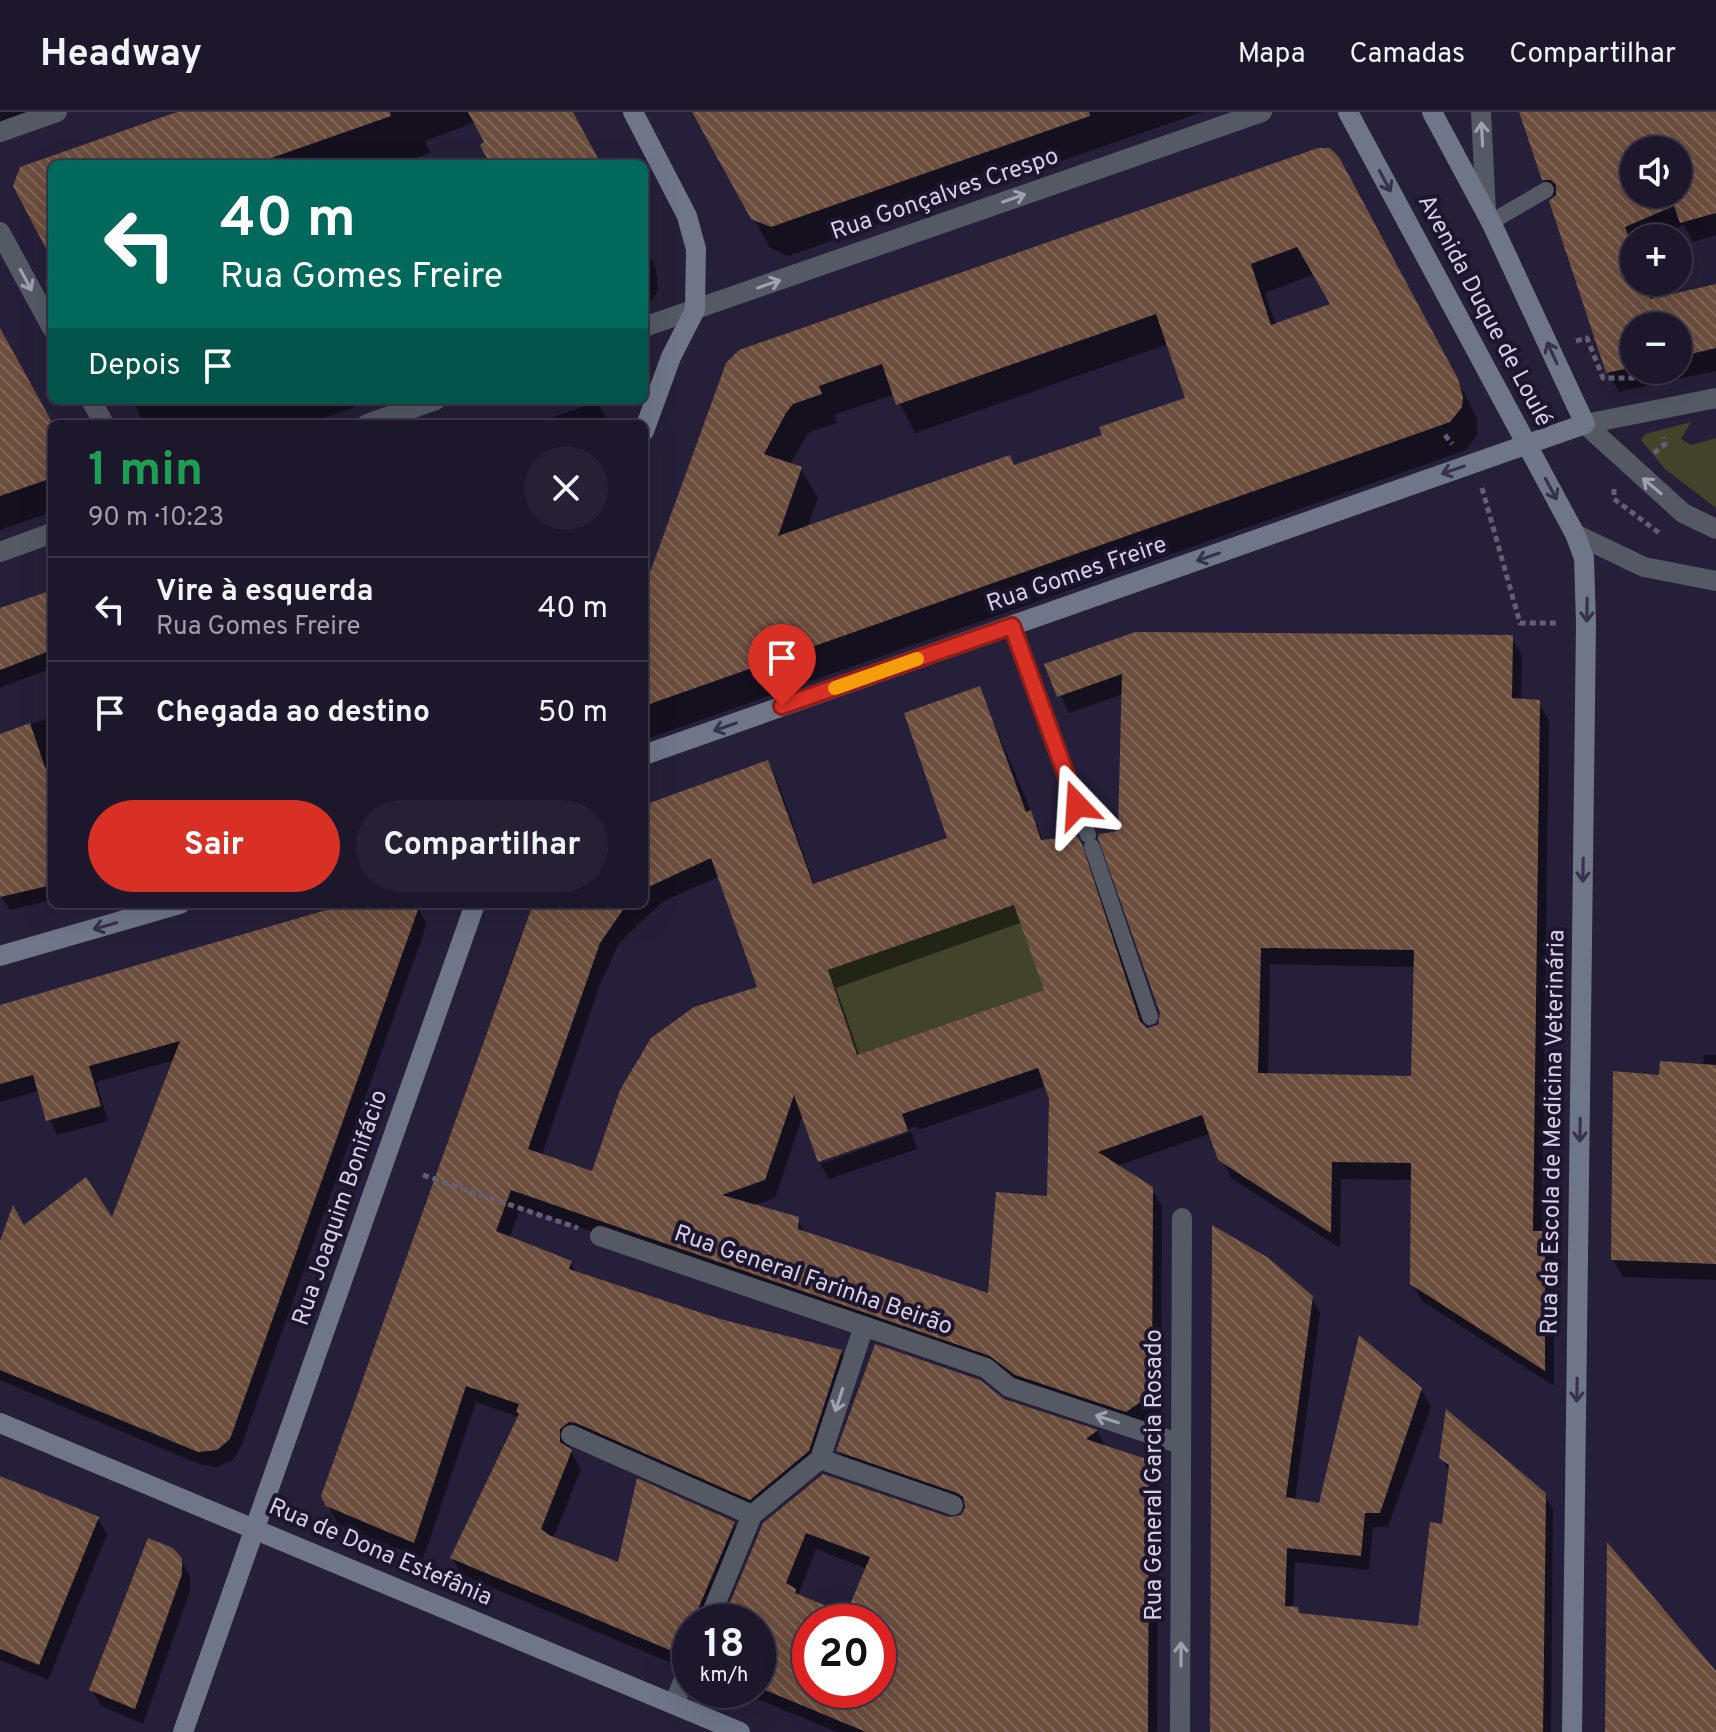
<!DOCTYPE html>
<html lang="pt">
<head>
<meta charset="utf-8">
<style>
  body { margin:0; font-family:Overpass,sans-serif; background:#252033; color:#f1f3f6; height:100vh; display:flex; flex-direction:column; font-size:30px; white-space:nowrap }
  * { box-sizing:border-box; margin:0 }
  p { font-size:26px; color:#a09fa9 }
  .icon { flex:none; width:44px; height:44px; fill:none; stroke:currentColor; stroke-width:2; stroke-linecap:round; stroke-linejoin:round }
  .map { position:relative; flex:1; overflow:hidden }
  .panel { position:absolute; left:48px; top:308px; width:600px; height:488px; display:flex; flex-direction:column; background:#1c172b; border-radius:12px; box-shadow:0 8px 32px #0002,0 0 0 2px #3a3647 }
  .panel>* { flex:none }
  .banner { position:absolute; left:48px; top:48px; width:600px; height:244px; border-radius:12px; box-shadow:0 8px 32px #0002,0 0 0 2px #3a3647; background:#00695c; color:#fff; overflow:hidden }
  .controls { position:absolute; left:1620px; top:24px; display:grid; gap:16px }
  .controls a { display:grid; place-items:center; width:72px; height:72px; border-radius:50%; background:#1c172b; box-shadow:0 8px 32px #0002,0 0 0 2px #3a3647; font-size:40px }
  .speed { position:absolute; left:672px; top:1492px; display:flex; gap:16px; font-size:40px; font-weight:700; text-align:center }
  .speed>* { display:grid; place-content:center; width:104px; height:104px; border-radius:50%; background:#1c172b; box-shadow:0 8px 32px #0002,0 0 0 2px #3a3647; line-height:1 }
  .speed small { font-size:20px; font-weight:400 }
  .speed .limit { border:12px solid #d22; background:#fff; color:#111 }
  .pin { position:absolute; display:grid; place-items:center; width:68px; height:68px; color:#fff; margin:-82px -34px; border-radius:50% 50% 50% 0; rotate:-45deg; box-shadow:0 0 8px #0007 }
  .pin .icon { rotate:45deg }
  .me { position:absolute; width:88px; margin:-44px; rotate:340deg; stroke-linejoin:round; filter:drop-shadow(0 0 6px #0008) }
  .turn { display:flex; align-items:center; gap:28px; height:168px; padding:0 40px; font-size:36px }
  .turn .icon { width:104px; height:104px; stroke-width:2.5 }
  .turn b { display:block; font-size:56px; line-height:68px }
  .then { display:flex; align-items:center; height:76px; padding:0 40px; background:#0003; gap:16px; font-size:30px }
  .round { display:grid; place-items:center; flex:none; width:84px; height:84px; border-radius:42px; background:#252033 }
  .headline { display:flex; align-items:center; justify-content:space-between; height:136px; padding:0 40px }
  h1 { font-size:48px; font-weight:700; line-height:60px; color:#1e9e55 }
  .cta { display:flex; gap:16px; margin-top:auto; padding:16px 40px }
  .cta a { flex:1; height:92px; border-radius:48px; background:#d93025; color:#fff; font-size:32px; font-weight:700; line-height:92px; text-align:center }
  .cta a+a { background:#252033; color:#f1f3f6 }
  ul { padding:0; list-style:none }
  li { display:flex; align-items:center; gap:24px; height:104px; padding:0 40px; border-top:2px solid #3a3647 }
  li div { flex:1 }
  li b { display:block; font-size:30px }
  li em { font-style:normal }
  header { display:flex; align-items:center; gap:48px; box-sizing:border-box; height:112px; padding:0 40px; background:#1c172b; border-bottom:2px solid #3a3647 }
  header strong { font-size:38px }
  nav { display:flex; gap:44px; margin-inline-start:auto; font-size:28px }
  .map>svg:first-child { display:block }
</style>
</head>
<body>
<header>
<strong>Headway</strong>
<nav><a>Mapa</a><a>Camadas</a><a>Compartilhar</a></nav>
</header>
<div class="map">
<svg width="1716" height="1620" viewBox="0 0 1716 1620">
  <defs>
    <pattern id="building-back-hatch" width="6" height="6" patternUnits="userSpaceOnUse" patternTransform="scale(2)"><rect width="6" height="6" fill="#6c4e3d"/><path d="M-1 5l2 2M0 0l6 6M5-1l2 2" fill="none" stroke="#806659"/></pattern>
  </defs>
  <rect width="100%" height="100%" fill="#261f39"/>
  <g fill="#41442a">
    <path d="M1691 310 1681 327 1691 333 1716 326V396L1665 357 1641 328 1645 322Z"/>
    <path d="M1015 793 1044 878 857 943 828 858Z"/>
  </g>
  <g fill="#0007" fill-rule="evenodd">
    <path d="M0 0H41L0 13Z"/>
    <path d="M184 0H572L600 52H493L475 10 425 29 430 41 399 52H375L372 47 356 52H52V141L22 57Z"/>
    <path d="M695 0H1202L788 144 770 136Z"/>
    <path d="M1521 0H1716V123L1693 130 1684 113 1653 126H1634V170H1647L1653 189 1716 174V259L1619 280 1608 260 1555 86 1544 67ZM1634 38H1678V82H1634ZM1634 214H1678V258H1634Z"/>
    <path d="M1351 71 1477 306V324L1466 338 644 628V483L728 252ZM1315 162 1333 193 1276 213 1265 181ZM1168 232 1187 287 1104 324 1015 355 807 416 818 386 801 357 789 353 809 320 837 311 834 303 895 282 915 321Z"/>
    <path d="M644 134 656 157 658 178 650 191 644 193Z"/>
    <path d="M0 217 53 312 52 400 0 418Z"/>
    <path d="M132 288H375L306 312H145Z"/>
    <path d="M597 290 610 312H533Z"/>
    <path d="M52 480V556L0 576V498Z"/>
    <path d="M1511 525 1522 543 1521 589 1538 590 1549 608 1542 1121 1554 1139V1274L1422 1189 1412 1171 1413 1068 1341 1067 1340 1136 1231 1066 1211 1021 1117 1054 1151 1076 1162 1094 1161 1300 1137 1317 1027 1281 1002 1261 521 1095 509 1127 570 1150 577 1162 719 1208 841 1240 851 1257 818 1357 761 1405 579 1327 568 1335 581 1357 553 1427 620 1453 734 1411 744 1429 711 1510H690V1559L462 1463 452 1446 519 1305 476 1290 423 1447 338 1412 323 1384 521 823 538 792H644V696L767 651 777 668 815 774 950 728 979 576 1044 730 1076 726 1091 752 1144 913 1153 918 1161 913 1162 901 1120 721 1124 582 1069 601 1047 553ZM720 764 760 876 666 916 641 942 621 979 593 1061 542 1043 600 872 619 831 662 790ZM1023 810 1046 879 860 944 836 876ZM1270 852 1415 855 1413 966 1268 963ZM1046 974 1051 987 1049 1086 990 1184 806 1122 797 1107 752 1094 775 1086 803 1002 819 1050 917 1014 918 1018Z"/>
    <path d="M52 605V788L10 798 0 783V624Z"/>
    <path d="M355 792H416L426 811 425 817 241 1335 232 1349 217 1355 199 1352 0 1268V1135L23 1116 113 1110 175 948 96 970 108 1009 57 1023 38 979 0 990V895Z"/>
    <path d="M1704 943H1716V1168L1623 1165 1613 1148 1661 965 1703 954Z"/>
    <path d="M911 1020 917 1037 829 1067 820 1052Z"/>
    <path d="M1311 1186 1320 1201 1295 1388 1320 1393 1360 1227 1422 1279 1431 1295 1388 1415H1373L1369 1458 1295 1450 1293 1497 1301 1504 1420 1516 1444 1414 1450 1361 1441 1346 1544 1382 1553 1398 1551 1620H1212Z"/>
    <path d="M1003 1289 1097 1320 1106 1335 1148 1349 1158 1367 1157 1620H837L736 1578H758V1510H724L764 1412 957 1408 968 1398 849 1356 839 1339ZM816 1437 867 1457 847 1505 798 1484ZM810 1510H878V1578H810Z"/>
    <path d="M0 1366 98 1407 107 1422 48 1568 0 1548Z"/>
    <path d="M180 1448 190 1464V1479L143 1612 101 1594 92 1578Z"/>
  </g>
  <g fill="url(#building-back-hatch)" fill-rule="evenodd">
    <path d="M177 0H390L391 4 254 52H52V148L13 74 20 55Z"/>
    <path d="M468 0H573L601 52H490L480 33 484 30Z"/>
    <path d="M692 0H1089L1090 4 771 115 751 107Z"/>
    <path d="M1519 0H1716V101L1680 111 1674 94 1625 115 1634 140V170H1644L1650 187 1716 172V236L1678 245V214H1634V255L1606 261 1549 89 1556 83V73L1551 68H1542ZM1634 38H1678V82H1634Z"/>
    <path d="M1318 36H1330L1339 45 1458 267 1463 285 1462 295 1450 310 644 594V477L726 251 739 238ZM1297 135 1330 192 1271 213 1251 152ZM1156 202 1185 286 1099 315 1102 323 1014 353 1010 343 778 424 802 355 764 342 786 301 793 292 822 282 819 274 882 252 896 293Z"/>
    <path d="M0 216 52 310V366L0 384Z"/>
    <path d="M52 478V538L0 558V496Z"/>
    <path d="M1135 520 1513 523 1512 586 1540 588 1533 1119H1545V1259L1410 1172 1411 1051 1332 1050 1331 1121 1218 1048 1202 1003 1098 1040 1153 1075 1152 1282 1126 1300 1015 1263 990 1244 511 1078 496 1119 572 1149 569 1157 720 1207 842 1238 809 1339 750 1388 576 1311 569 1310 560 1317V1330L572 1338 541 1417 549 1423 618 1450 637 1366 735 1410 679 1542 450 1446 519 1302 516 1300 519 1292 466 1274 414 1431 326 1394 321 1384 533 792H627L600 831 528 1037 592 1059 620 978 651 926 694 895 757 875 711 746 644 777V693L768 648 813 772 947 726 904 601 980 574 1026 700 1031 698 1041 728 1077 724 1082 732 1140 909 1147 916 1158 913 1160 901 1098 726 1099 722 1118 719 1122 562 1057 585 1044 552ZM1014 793 1044 878 857 943 828 858ZM1261 836 1414 838 1411 964 1258 961ZM1038 956 1049 987 1047 1084 996 1080 988 1181 798 1117 799 1105 722 1083 765 1068 794 983 818 1050 908 1019 902 1002Z"/>
    <path d="M30 611 52 676V773L0 785V622Z"/>
    <path d="M347 792H420L230 1327 217 1338 198 1340 0 1258V1129L13 1093 24 1113 86 1065 112 1105 180 929 89 954 101 994 46 1009 33 963 0 972V893Z"/>
    <path d="M1660 949 1716 953V1152L1611 1148 1613 959 1659 963Z"/>
    <path d="M1212 1113 1267 1145 1313 1184 1286 1385 1319 1391 1359 1223 1422 1276 1380 1401H1365L1361 1444 1287 1436 1285 1494 1298 1495 1299 1501 1418 1514 1430 1410 1442 1412 1449 1353 1439 1346 1446 1297 1546 1381 1543 1620H1210Z"/>
    <path d="M875 1232 980 1268 1004 1287 1098 1318 1086 1327 1149 1348 1148 1620H866L758 1575V1510H722L763 1411 823 1362 949 1405 961 1403 965 1396 963 1385 957 1381 836 1339ZM806 1421 870 1445 846 1502 795 1481 796 1477 786 1471ZM810 1510H878V1578H810Z"/>
    <path d="M0 1364 99 1405 39 1553 0 1537Z"/>
    <path d="M148 1426 173 1436 182 1446V1462L135 1597 89 1578Z"/>
    <path d="M1607 1430 1716 1559V1620H1605Z"/>
  </g>
  <g fill="none" stroke-linecap="round" stroke-linejoin="round">
    <g stroke="#645e75" stroke-width="5" stroke-dasharray="6 4" stroke-linecap="butt">
      <path d="M1576 229 1587 226 1603 266H1648L1650 273"/>
      <path d="M1445 323 1452 332"/>
      <path d="M1654 341 1665 332 1663 325"/>
      <path d="M1482 376 1520 511H1558"/>
      <path d="M1614 377V387L1662 423"/>
      <path d="M423 1063 578 1116"/>
    </g>
    <g stroke="#545964" stroke-width="16">
      <path d="M1491 110 1546 78"/>
      <path d="M1012 514 1088 723"/>
      <path d="M1092 735 1150 905"/>
    </g>
    <g stroke="#545964" stroke-width="20">
      <path d="M1481 0 1486 100"/>
      <path d="M0 20 57 0"/>
      <path d="M0 120 52 216"/>
      <path d="M644 215 1262 0"/>
      <path d="M91 288 104 312"/>
      <path d="M367 312 436 288"/>
      <path d="M1585 312 1683 401 1716 417"/>
      <path d="M1585 312 1716 286"/>
      <path d="M1575 422 1644 455 1716 469"/>
      <path d="M0 440 52 421"/>
      <path d="M600 1124 986 1256 1009 1275 1181 1332"/>
      <path d="M571 1323 752 1403"/>
      <path d="M820 1347 953 1393"/>
      <path d="M708 1510 752 1403 820 1347 864 1214"/>
      <path d="M674 1592 690 1552"/>
      <path d="M1180 1620 1182 1106"/>
    </g>
    <g stroke="#6e7688" stroke-width="20">
      <path d="M633 0 687 104 696 137 695 198 671 245 644 319"/>
      <path d="M1348 0 1575 422 1584 446 1586 512 1572 1620"/>
      <path d="M644 643 1585 312 1491 110 1432 0"/>
      <path d="M0 844 180 792"/>
      <path d="M0 1311 740 1620"/>
      <path d="M183 1620 475 792"/>
    </g>
  </g>
  <defs><path id="oneway-shaft" d="M-6 0H5M1.5-3L5.5 0L1.5 3" fill="none" stroke-width="1.6" stroke-linecap="round" stroke-linejoin="round" transform="scale(2)"/></defs>
  <g stroke="#a1a0b0">
    <use href="#oneway-shaft" transform="translate(1482 22) rotate(-93)"/>
    <use href="#oneway-shaft" transform="translate(1014 86) rotate(-19)"/>
    <use href="#oneway-shaft" transform="translate(26 168) rotate(62)"/>
    <use href="#oneway-shaft" transform="translate(769 172) rotate(-19)"/>
    <use href="#oneway-shaft" transform="translate(1652 374) rotate(-140)"/>
    <use href="#oneway-shaft" transform="translate(839 1288) rotate(108)"/>
    <use href="#oneway-shaft" transform="translate(1107 1307) rotate(-162)"/>
    <use href="#oneway-shaft" transform="translate(1181 1542) rotate(-90)"/>
  </g>
  <g stroke="#353249">
    <use href="#oneway-shaft" transform="translate(1385 69) rotate(62)"/>
    <use href="#oneway-shaft" transform="translate(1552 241) rotate(-115)"/>
    <use href="#oneway-shaft" transform="translate(1453 358) rotate(161)"/>
    <use href="#oneway-shaft" transform="translate(1551 377) rotate(62)"/>
    <use href="#oneway-shaft" transform="translate(1208 445) rotate(161)"/>
    <use href="#oneway-shaft" transform="translate(1587 498) rotate(91)"/>
    <use href="#oneway-shaft" transform="translate(725 615) rotate(161)"/>
    <use href="#oneway-shaft" transform="translate(1583 758) rotate(91)"/>
    <use href="#oneway-shaft" transform="translate(105 814) rotate(164)"/>
    <use href="#oneway-shaft" transform="translate(1580 1018) rotate(91)"/>
    <use href="#oneway-shaft" transform="translate(1577 1278) rotate(91)"/>
  </g>
  <g fill="none" stroke-linecap="round" stroke-linejoin="round">
    <g stroke="#8d1f18" stroke-width="20">
      <path id="route" d="M782 594 1012 514 1077 693"/>
    </g>
    <use href="#route" stroke="#d93025" stroke-width="14"/>
    <path stroke="#f59e0b" stroke-width="14" d="M835 576 917 547"/>
  </g>
  <g text-anchor="middle" dominant-baseline="central" stroke-width="8" stroke-linejoin="round" paint-order="stroke">
    <g font-size="24" fill="#d4d0e2" stroke="#1d152e">
      <text transform="translate(945 83) rotate(-19)">Rua Gonçalves Crespo</text>
      <text transform="translate(1484 199) rotate(62)">Avenida Duque de Loulé</text>
      <text transform="translate(1077 463) rotate(-19)">Rua Gomes Freire</text>
      <text transform="translate(1554 1020) rotate(-89)">Rua da Escola de Medicina Veterinária</text>
      <text transform="translate(341 1096) rotate(-71)">Rua Joaquim Bonifácio</text>
      <text transform="translate(813 1169) rotate(19)">Rua General Farinha Beirão</text>
      <text transform="translate(1155 1363) rotate(-90)">Rua General Garcia Rosado</text>
      <text transform="translate(380 1441) rotate(23)">Rua de Dona Estefânia</text>
    </g>
  </g>
</svg>
<div class="controls">
<a><svg class="icon" aria-label="sound" viewBox="0 0 24 24"><path d="M4 9h4l5-4v14l-5-4H4zM17 9q2 3 0 6"/></svg></a>
<a>+</a>
<a>−</a>
</div>
<div class="speed"><div>18<small>km/h</small></div><div class="limit">20</div></div>
<div class="pin" style="left:782px;top:594px;background:#d93025"><svg class="icon" aria-label="arrive" viewBox="0 0 24 24"><path d="M6 21V4h12l-3 4 3 4H6"/></svg></div>
<svg class="me" style="left:1077px;top:693px" viewBox="-20 -20 40 40"><path d="M0-17L14 15 0 8-14 15z" fill="#d93025" stroke="#fff" stroke-width="4"/></svg>
<div class="banner">
<div class="turn"><svg class="icon" aria-label="left" viewBox="0 0 24 24"><path d="M17 20v-9H6M10 6l-5 5 5 5"/></svg><div><b>40 m</b>Rua Gomes Freire</div></div>
<div class="then">Depois<svg class="icon" aria-label="arrive" viewBox="0 0 24 24"><path d="M6 21V4h12l-3 4 3 4H6"/></svg></div>
</div>
<section class="panel">
<div class="headline"><div><h1>1 min</h1><p>90 m · 10:23</p></div><a class="round"><svg class="icon" aria-label="close" viewBox="0 0 24 24"><path d="M6 6l12 12M18 6L6 18"/></svg></a></div>
<ul>
<li><svg class="icon" aria-label="left" viewBox="0 0 24 24"><path d="M17 20v-9H6M10 6l-5 5 5 5"/></svg><div><b>Vire à esquerda</b><p>Rua Gomes Freire</p></div><em>40 m</em></li>
<li><svg class="icon" aria-label="arrive" viewBox="0 0 24 24"><path d="M6 21V4h12l-3 4 3 4H6"/></svg><div><b>Chegada ao destino</b></div><em>50 m</em></li>
</ul>
<div class="cta"><a>Sair</a><a>Compartilhar</a></div>
</section>
</div>
</body>
</html>
